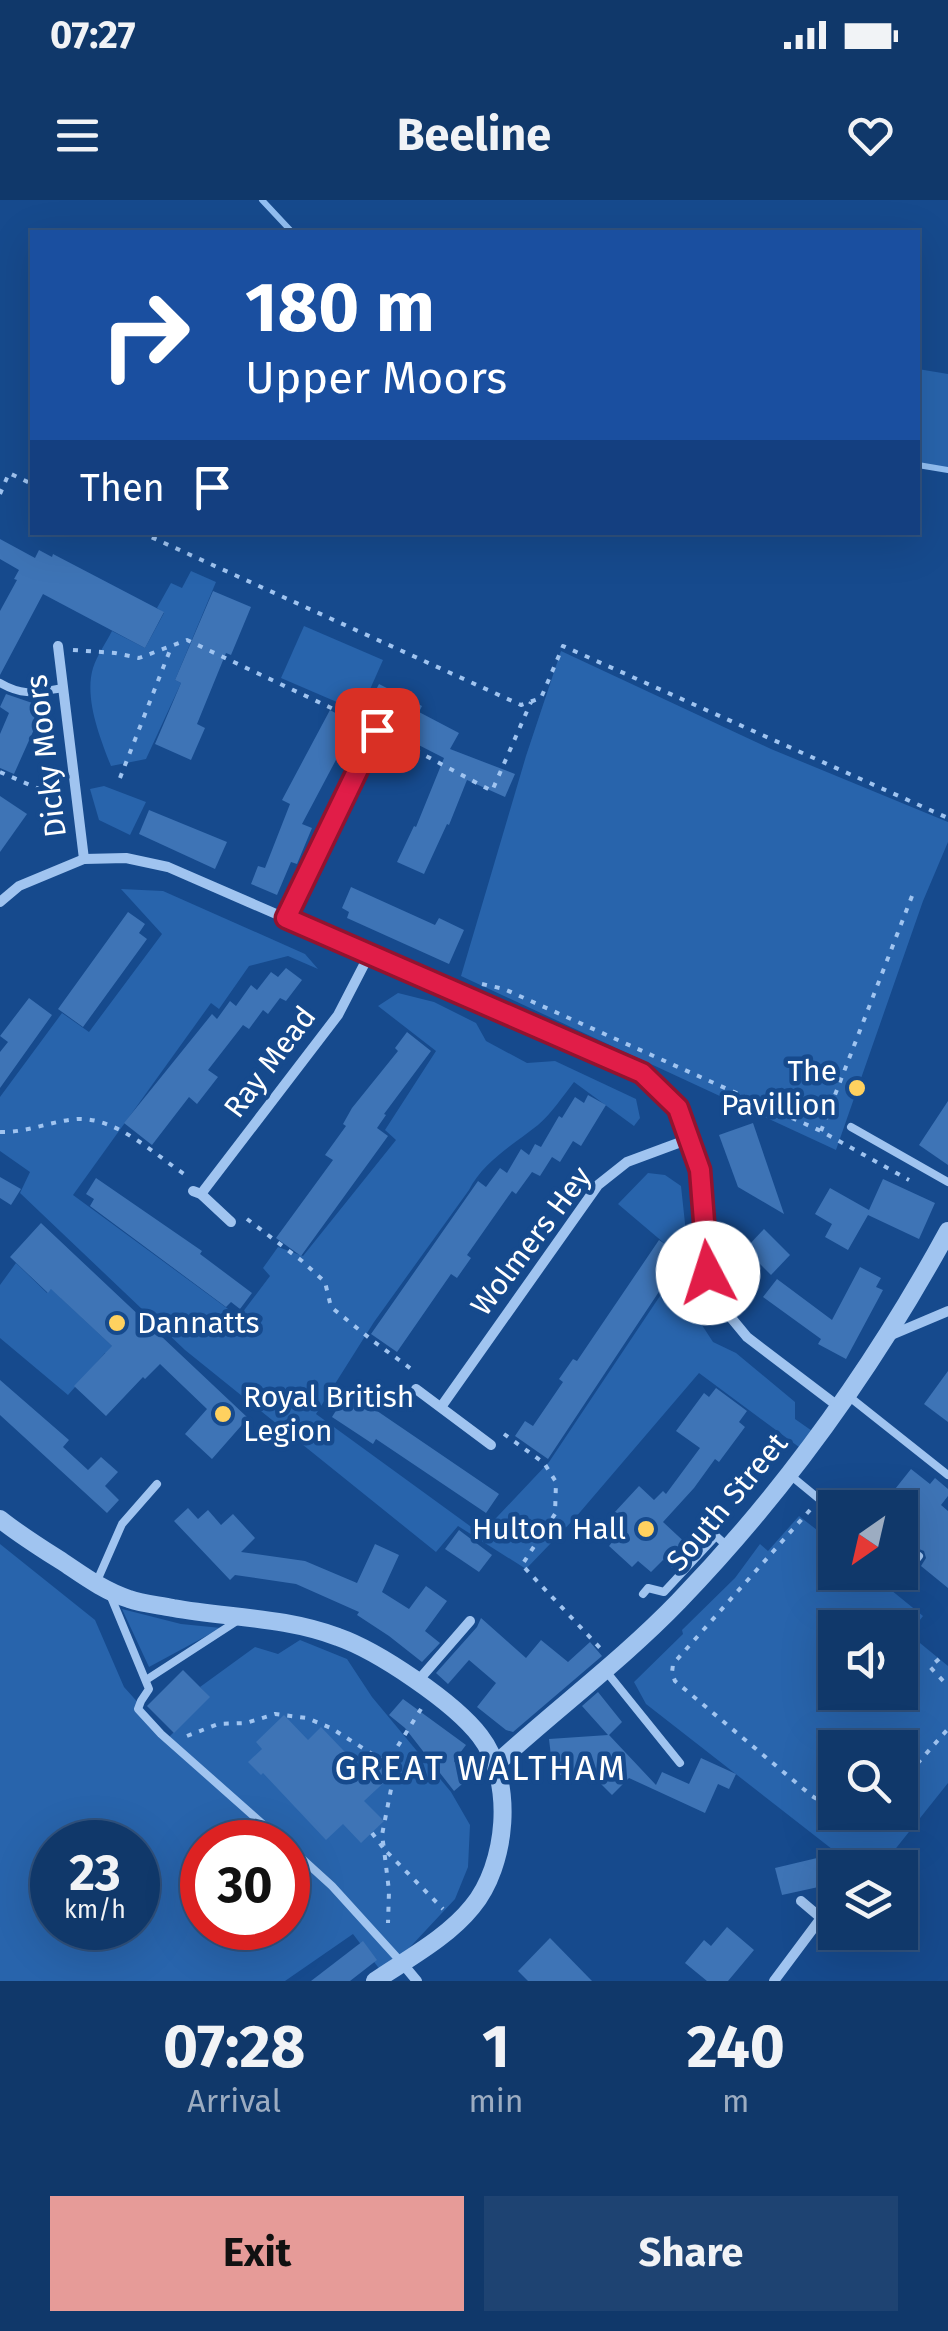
<!DOCTYPE html>
<html lang="en">
<head>
<meta charset="utf-8">
<style>
  body { margin:0; font-family:"Fira Sans",sans-serif; background:#1e4372; color:#f1f3f6; height:100vh; display:flex; flex-direction:column; font-size:38px; white-space:nowrap }
  * { box-sizing:border-box; margin:0 }
  p { font-size:32px; color:#9cacc1 }
  .icon { flex:none; width:55px; height:55px; fill:none; stroke:currentColor; stroke-width:2; stroke-linecap:round; stroke-linejoin:round }
  .map { position:relative; height:1781px; overflow:hidden }
  .side { display:flex; flex-direction:column; background:#10386a; flex:1 }
  .side>* { flex:none }
  .banner { position:absolute; left:30px; top:30px; width:890px; height:305px; border-radius:0px; box-shadow:0 10px 40px #0002,0 0 0 2px #30527e; background:#1a4fa0; color:#fff; overflow:hidden }
  .needle { width:65px; rotate:214deg }
  .buttons { position:absolute; left:818px; top:1290px; display:grid; gap:20px }
  .buttons a { display:grid; place-items:center; width:100px; height:100px; border-radius:0px; background:#10386a; box-shadow:0 10px 40px #0002,0 0 0 2px #30527e; font-size:50px }
  .speed { position:absolute; left:30px; top:1620px; display:flex; gap:20px; font-size:50px; font-weight:700; text-align:center }
  .speed>* { display:grid; place-content:center; width:130px; height:130px; border-radius:50%; background:#10386a; box-shadow:0 10px 40px #0002,0 0 0 2px #30527e; line-height:1 }
  .speed small { font-size:25px; font-weight:400 }
  .speed .limit { border:15px solid #d22; background:#fff; color:#111 }
  .pin { position:absolute; display:grid; place-items:center; width:85px; height:85px; color:#fff; margin:-42px; border-radius:20px; box-shadow:0 5px 15px #0006 }
  .me { position:absolute; width:110px; margin:-55px; rotate:355deg; stroke-linejoin:round; filter:drop-shadow(0 0 8px #0008) }
  .turn { display:flex; align-items:center; gap:35px; height:210px; padding:0 50px; font-size:45px }
  .turn .icon { width:130px; height:130px; stroke-width:2.5 }
  .turn b { display:block; font-size:70px; line-height:85px }
  .then { display:flex; align-items:center; height:95px; padding:0 50px; background:#0003; gap:20px; font-size:38px }
  .eta { display:flex; justify-content:space-evenly; align-items:center; height:170px; text-align:center }
  .eta b { font-size:60px; font-weight:700; line-height:70px }
  .cta { display:flex; gap:20px; margin-top:auto; padding:20px 50px }
  .cta a { flex:1; height:115px; border-radius:0px; background:#e69b98; color:#111; font-size:40px; font-weight:700; line-height:115px; text-align:center }
  .cta a+a { background:#1e4372; color:#f1f3f6 }
  .status { display:flex; justify-content:space-between; align-items:center; height:70px; padding:0 50px; background:#10386a; direction:ltr }
  .status svg { height:28px; fill:currentColor }
  header { display:flex; justify-content:space-between; align-items:center; height:130px; padding:0 50px; background:#10386a; font-size:45px; font-weight:700 }
  .map>svg:first-child { display:block }
</style>
</head>
<body>
<div class="status"><b>07:27</b><svg viewBox="0 0 49 12"><path d="M0 12V9h3v3zM5 12V6h3v6zM10 12V3h3v9zM15 12V0h3v12zM26 1h20v11H26zM47 4h2v5h-2z"/></svg></div>
<header><svg class="icon" aria-label="menu" viewBox="0 0 24 24"><path d="M4 6h16M4 12h16M4 18h16"/></svg>Beeline<svg class="icon" aria-label="heart" viewBox="0 0 24 24"><path d="M12 20l-8-8c-3-5 5-10 8-4 3-6 11-1 8 4z"/></svg></header>
<div class="map">
<svg width="948" height="1781" viewBox="0 0 948 1781">
  <rect width="100%" height="100%" fill="#164a8d"/>
  <g fill="#2864ac" fill-rule="evenodd">
    <path d="M918 169 948 174V271L918 266Z"/>
    <path d="M191 371 216 382 175 480 181 483 146 559 111 566C100 538 84 498 93 468 97 455 106 443 112 431L145 448 164 413 157 408 171 383 182 388Z"/>
    <path d="M304 426 383 460 360 512 281 478Z"/>
    <path d="M561 451 771 549 948 622V642L923 701 836 950 461 776 526 556Z"/>
    <path d="M104 586 146 602 130 635 99 620 90 589Z"/>
    <path d="M121 689 163 691 305 754 318 769 288 756 249 766 219 809 211 803 73 995 239 1117 270 1076 263 1068 278 1047 303 1056 396 940 385 930 436 851 378 806 398 793 434 802 476 823 486 841 527 863 555 861 636 899 640 918 634 926 574 882C563 896 552 913 538 925 514 944 483 962 469 990L374 1122 316 1214 481 1334 549 1262 684 1060 618 1004 648 973 665 975 681 986 690 1070 683 1096 713 1142 736 1153 795 1202V1219L815 1233 803 1250 699 1173 575 1318 526 1369 458 1326 436 1352 185 1150 20 993 30 972 0 951V897L62 813 89 832 162 734Z"/>
    <path d="M16 1063 47 1093 62 1077 61 1098 127 1160 105 1153 68 1195 0 1138V1085Z"/>
    <path d="M799 1316 835 1344V1372L870 1373 923 1416 909 1434 948 1466V1583L881 1667H855L646 1504 634 1482 683 1434 682 1430 735 1378 760 1344 768 1351ZM835 1428H900V1492H835ZM835 1548H900V1612H835Z"/>
    <path d="M0 1344 95 1420 124 1487 169 1537 209 1497 200 1487 255 1447 278 1454 300 1440 347 1459 372 1497 451 1592 470 1625 468 1667 455 1699 384 1775 353 1734 285 1781H0ZM52 1642H138V1728H52ZM202 1642H288V1728H202Z"/>
    <path d="M122 1409 181 1424 221 1428 149 1467Z"/>
  </g>
  <g fill="none" stroke-linecap="round" stroke-linejoin="round">
    <g stroke="#92bff2" stroke-width="6">
      <path d="M262 0 292 32"/>
      <path d="M918 265 948 270"/>
    </g>
  </g>
  <g fill="#3e74b6">
    <path d="M0 339 35 358 39 350 52 357 53 354 164 412 145 448 43 394 0 475V411L17 380 14 379 19 370 0 359Z"/>
    <path d="M213 391 251 407 231 455 226 453 197 524 205 528 191 560 155 544 181 483 175 480Z"/>
    <path d="M379 484 422 506 419 512 459 533 450 549 515 574 505 597 467 580 449 625 447 624 424 674 397 662 414 626 416 627 444 558 403 537 405 533 365 511Z"/>
    <path d="M6 494 44 507 14 574 0 568V534L9 513 0 507Z"/>
    <path d="M330 510 355 524 302 624 312 628 297 664 291 662 277 695 251 684 258 666 265 668 290 604 282 600Z"/>
    <path d="M0 596 27 614 0 652Z"/>
    <path d="M149 610 227 642 215 669 139 634Z"/>
    <path d="M351 687 435 725 439 718 464 730 449 764 347 718 349 712 342 708Z"/>
    <path d="M128 712 145 724 139 733 147 739 83 827 58 809Z"/>
    <path d="M286 768 302 780 286 801 280 798 268 814 263 810 249 829 243 825 208 870 218 877 197 904 189 897 152 945 124 923 212 814 217 819 230 801 236 806 251 785 257 790 271 772 278 777Z"/>
    <path d="M29 798 52 815 0 888V852L8 842 0 836Z"/>
    <path d="M407 832 431 851 384 914 386 915 377 928 388 936 301 1056 276 1038 333 960 325 955 346 926 343 924 352 908 398 851 395 848Z"/>
    <path d="M588 895 606 905 581 946 573 941 560 962 552 957 540 976 532 972 516 994 512 991 467 1055 471 1058 457 1078 451 1074 397 1152 371 1134 478 981 486 987 500 968 507 973 521 949 529 955 535 944 541 947 559 916 562 918 575 897 584 903Z"/>
    <path d="M948 901V965L919 945Z"/>
    <path d="M753 923 784 1014 738 987 719 935Z"/>
    <path d="M0 977 21 989 11 1005 0 998Z"/>
    <path d="M96 978 202 1051 200 1054 252 1093 240 1109 231 1102 226 1107 90 1006 94 999 86 994Z"/>
    <path d="M883 979 935 1003 919 1039 868 1015 848 1050 825 1037 832 1024 815 1014 830 988 869 1010Z"/>
    <path d="M41 1023 248 1218 212 1259 185 1234 207 1209 160 1164 145 1179 143 1177 106 1216 74 1186 112 1146 51 1089 48 1093 10 1057Z"/>
    <path d="M764 1029 790 1055 771 1075 745 1049Z"/>
    <path d="M659 1040 677 1052 672 1060 678 1063 548 1259 515 1236 525 1221 533 1226 563 1182 559 1179 573 1159 577 1161Z"/>
    <path d="M860 1067 881 1078 876 1087 883 1090 846 1159 818 1144 821 1139 763 1097 777 1079 832 1120Z"/>
    <path d="M948 1171V1222L924 1204Z"/>
    <path d="M0 1180 69 1240 63 1247 88 1270 101 1257 118 1272 105 1286 119 1300 107 1313 0 1215Z"/>
    <path d="M339 1185 499 1294 486 1313 376 1239 373 1244 332 1217 337 1209 327 1203Z"/>
    <path d="M716 1188 747 1211 739 1222 745 1227 719 1262 715 1259 694 1288 663 1322 691 1348 672 1368 663 1360 651 1372 638 1361 632 1367 609 1346 614 1340 601 1327 639 1286 654 1300 663 1291 666 1294 700 1248 676 1231 704 1193 709 1197Z"/>
    <path d="M911 1269 930 1284 935 1278 948 1289V1296L941 1305 948 1311V1388L921 1366 926 1358 924 1351 919 1349 913 1352 900 1341V1308H880Z"/>
    <path d="M188 1308 198 1319 208 1310 221 1325 233 1314 255 1338 241 1352 305 1361 357 1383 375 1344 399 1355 382 1392 409 1409 426 1386 447 1401 425 1431 440 1443 422 1462 389 1436 357 1415 359 1412 296 1384 235 1375 230 1380 174 1321Z"/>
    <path d="M459 1330 492 1355 479 1372 445 1349Z"/>
    <path d="M481 1418 526 1458 541 1440 568 1462 590 1442 602 1456 513 1532 506 1530 477 1507 496 1483 469 1460 448 1484 436 1473 477 1427Z"/>
    <path d="M183 1470 210 1497 174 1533 147 1506Z"/>
    <path d="M598 1492 622 1522 609 1535 656 1585 662 1572 689 1584 701 1558 736 1574 729 1589 718 1584 705 1613 629 1578 612 1595 591 1574 558 1575 559 1556H551L549 1539 608 1535 582 1506Z"/>
    <path d="M403 1499 466 1545 454 1561 468 1579 454 1591 405 1528 389 1515Z"/>
    <path d="M284 1515 308 1540 321 1527 365 1573 377 1561 391 1576 364 1601 384 1621 361 1643 343 1624 326 1640 263 1573 261 1575 248 1562 262 1549 256 1542Z"/>
    <path d="M817 1658 823 1686 782 1695 775 1668Z"/>
    <path d="M727 1727 754 1750 728 1781H707L685 1763 704 1740 711 1746Z"/>
    <path d="M550 1738 592 1781H528L518 1771Z"/>
    <path d="M363 1741 377 1760 350 1781H311Z"/>
  </g>
  <g fill="none" stroke-linecap="round" stroke-linejoin="round">
    <g stroke="#a0c4f0" stroke-width="4" stroke-dasharray="5 8" stroke-linecap="butt">
      <path d="M0 294 9 273 32 284"/>
      <path d="M140 332 521 505 541 498 563 446 948 618"/>
      <path d="M73 450 115 453 139 458 187 440 361 522"/>
      <path d="M392 538 492 591 531 502"/>
      <path d="M0 572 60 598"/>
      <path d="M120 578 172 445"/>
      <path d="M482 784 504 789 821 931 909 980"/>
      <path d="M821 931 912 696"/>
      <path d="M0 932C26 933 51 921 77 919 117 917 155 955 187 976"/>
      <path d="M247 1019 302 1061 325 1082 331 1107 373 1141 414 1171"/>
      <path d="M504 1234 544 1263 556 1282 555 1314 522 1365 601 1449"/>
      <path d="M810 1310 673 1464 672 1473 675 1481 812 1596 823 1603 835 1606"/>
      <path d="M939 1459 930 1467 948 1486"/>
      <path d="M187 1536 218 1524 246 1523 275 1514 307 1518 331 1528 388 1564 395 1569 382 1635 384 1649 443 1709"/>
      <path d="M384 1568 421 1509"/>
      <path d="M900 1583 948 1529"/>
      <path d="M372 1633 384 1649 389 1691 388 1723"/>
    </g>
    <g stroke="#a0c4f0" stroke-width="8">
      <path d="M0 483C24 497 37 492 63 488"/>
      <path d="M851 927 948 982"/>
      <path d="M847 1195 948 1275"/>
      <path d="M790 1275 835 1312"/>
      <path d="M900 1365 907 1371 919 1356"/>
      <path d="M97 1381 122 1324 157 1284"/>
      <path d="M643 1394 648 1388 664 1392 716 1336 727 1346"/>
      <path d="M111 1397 149 1489 141 1501 138 1509 161 1534 283 1642"/>
      <path d="M605 1470 680 1563"/>
      <path d="M146 1480 240 1419"/>
      <path d="M288 1646 332 1686 402 1763"/>
    </g>
    <g stroke="#a0c4f0" stroke-width="10">
      <path d="M58 446 84 659"/>
      <path d="M0 702 19 686 84 659 126 658 168 667 642 873 678 908 700 970 708 1073 723 1108 747 1137 839 1207"/>
      <path d="M286 718 377 531"/>
      <path d="M193 991 201 994 231 1022"/>
      <path d="M201 994 338 815 369 755"/>
      <path d="M889 1136 948 1111"/>
      <path d="M416 1189 491 1245"/>
      <path d="M441 1207 598 985 627 962 689 939"/>
      <path d="M417 1482 470 1421"/>
      <path d="M402 1763 417 1781"/>
      <path d="M774 1781 821 1718 801 1701"/>
    </g>
    <g stroke="#a0c4f0" stroke-width="18">
      <path d="M0 1319C20 1335 41 1348 63 1362 84 1376 104 1391 129 1399 143 1404 159 1405 173 1408 229 1418 285 1417 338 1437 378 1451 454 1502 480 1536 515 1581 507 1665 472 1707 447 1738 407 1759 375 1781"/>
      <path d="M496 1564C556 1509 622 1460 679 1401 785 1291 875 1165 948 1031"/>
    </g>
  </g>
  <g fill="none" stroke-linecap="round" stroke-linejoin="round">
    <g stroke="#92132f" stroke-width="25">
      <path id="route" d="M377 530 286 718 642 873 678 908 700 970 708 1073"/>
    </g>
    <use href="#route" stroke="#e11d48" stroke-width="18"/>
  </g>
  <g fill="#ffd15f" stroke="#164a8d" stroke-width="4">
    <circle cx="857" cy="888" r="10"/>
    <circle cx="117" cy="1123" r="10"/>
    <circle cx="223" cy="1214" r="10"/>
    <circle cx="646" cy="1329" r="10"/>
  </g>
  <g text-anchor="middle" dominant-baseline="central" stroke-width="9" stroke-linejoin="round" paint-order="stroke">
    <g font-size="30" fill="#fff" stroke="#164a8d">
      <text transform="translate(46 556) rotate(-97)">Dicky Moors</text>
      <text transform="translate(270 862) rotate(-53)">Ray Mead</text>
      <text transform="translate(531 1041) rotate(-53)">Wolmers Hey</text>
      <text transform="translate(727 1302) rotate(-50)">South Street</text>
    </g>
    <g font-size="30" fill="#fff" stroke="#164a8d" text-anchor="end">
      <text x="837" y="871">The<tspan x="837" dy="34">Pavillion</tspan></text>
      <text x="137" y="1123" text-anchor="start">Dannatts</text>
      <text x="243" y="1197" text-anchor="start">Royal British<tspan x="243" dy="34">Legion</tspan></text>
      <text x="626" y="1329">Hulton Hall</text>
    </g>
    <g font-size="35" letter-spacing="2.5" fill="#fff" stroke="#164a8d">
      <text x="481" y="1568">GREAT WALTHAM</text>
    </g>
  </g>
</svg>
<div class="buttons">
<a><svg class="needle" viewBox="-14 -14 28 28"><path d="M0-13l5 13h-10z" fill="#e53935"/><path d="M0 13l5-13h-10z" fill="#9cacc1"/></svg></a>
<a><svg class="icon" aria-label="sound" viewBox="0 0 24 24"><path d="M4 9h4l5-4v14l-5-4H4zM17 9q2 3 0 6"/></svg></a>
<a><svg class="icon" aria-label="search" viewBox="0 0 24 24"><circle cx="10" cy="10" r="6"/><path d="M15 15l6 6"/></svg></a>
<a><svg class="icon" aria-label="layers" viewBox="0 0 24 24"><path d="M12 4l9 5-9 5-9-5zM3 14l9 5 9-5"/></svg></a>
</div>
<div class="speed"><div>23<small>km/h</small></div><div class="limit">30</div></div>
<div class="pin" style="left:377px;top:530px;background:#d93025"><svg class="icon" aria-label="arrive" viewBox="0 0 24 24"><path d="M6 21V4h12l-3 4 3 4H6"/></svg></div>
<svg class="me" style="left:708px;top:1073px" viewBox="-20 -20 40 40"><circle r="19" fill="#fff"/><path d="M0-13L10 11 0 6-10 11z" fill="#e11d48"/></svg>
<div class="banner">
<div class="turn"><svg class="icon" aria-label="right" viewBox="0 0 24 24"><path d="M7 20v-9h11M14 6l5 5-5 5"/></svg><div><b>180 m</b>Upper Moors</div></div>
<div class="then">Then<svg class="icon" aria-label="arrive" viewBox="0 0 24 24"><path d="M6 21V4h12l-3 4 3 4H6"/></svg></div>
</div>
</div>
<section class="side">
<div class="eta">
<div><b>07:28</b><p>Arrival</p></div>
<div><b>1</b><p>min</p></div>
<div><b>240</b><p>m</p></div>
</div>
<div class="cta"><a>Exit</a><a>Share</a></div>
</section>
</body>
</html>
